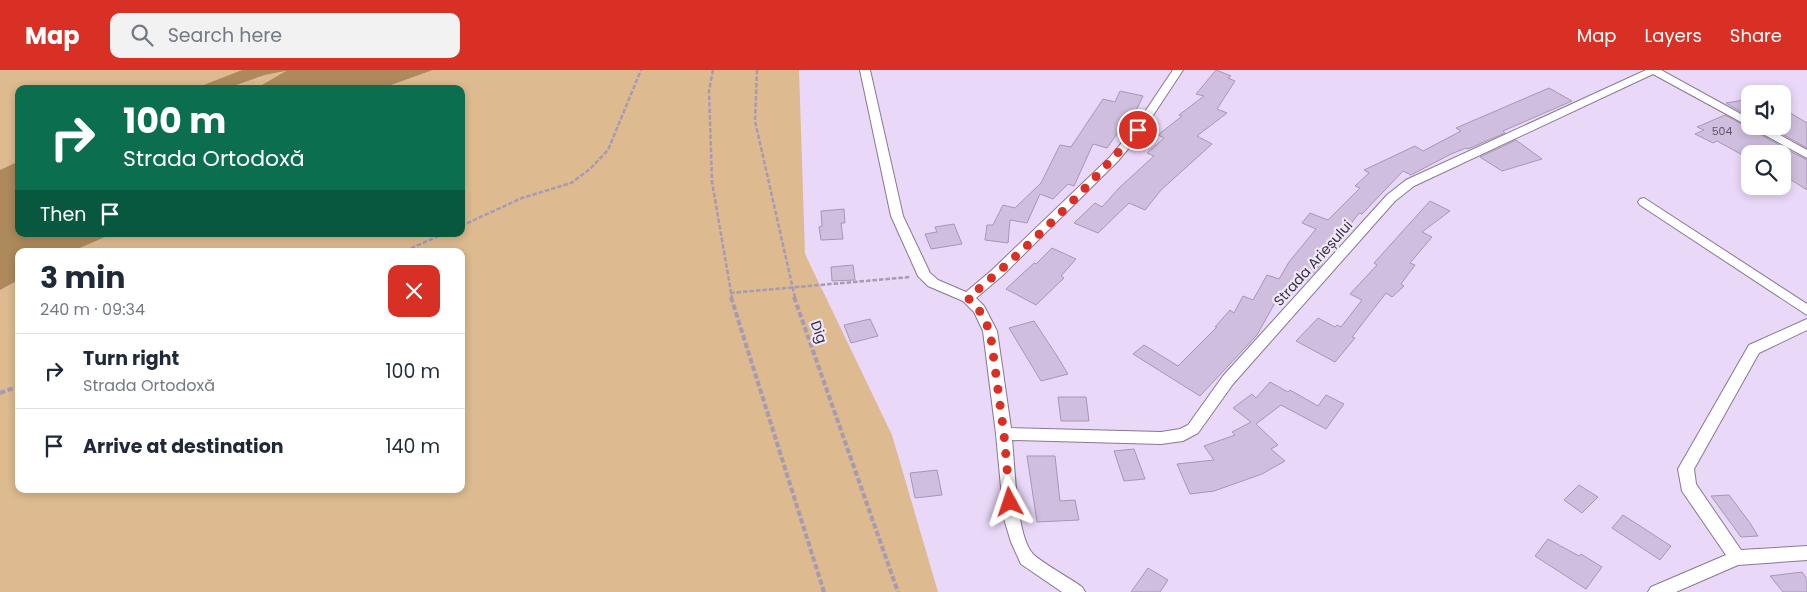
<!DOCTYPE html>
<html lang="en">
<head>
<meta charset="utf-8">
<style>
  body { margin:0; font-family:Poppins,sans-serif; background:#f2f2f3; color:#1f2937; height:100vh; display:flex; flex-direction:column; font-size:19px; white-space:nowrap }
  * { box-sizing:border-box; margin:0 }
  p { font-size:16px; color:#747a83 }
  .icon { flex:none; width:28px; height:28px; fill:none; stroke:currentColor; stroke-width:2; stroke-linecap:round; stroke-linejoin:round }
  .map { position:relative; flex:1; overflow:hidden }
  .details { position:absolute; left:15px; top:178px; width:450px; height:245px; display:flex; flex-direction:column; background:#fff; border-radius:10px; box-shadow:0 2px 8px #0003 }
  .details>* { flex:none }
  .top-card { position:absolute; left:15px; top:15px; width:450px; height:152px; border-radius:10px; box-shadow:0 2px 8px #0003; background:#0b6e4f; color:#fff; overflow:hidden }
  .controls { position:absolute; left:1741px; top:15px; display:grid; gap:10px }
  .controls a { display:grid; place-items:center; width:50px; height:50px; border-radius:10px; background:#fff; box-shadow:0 2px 8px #0003; font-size:25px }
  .pin { position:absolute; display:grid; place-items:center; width:42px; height:42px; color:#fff; margin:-21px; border:2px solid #fff; border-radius:50%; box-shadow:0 1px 5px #0007 }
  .me { position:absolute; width:55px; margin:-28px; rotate:355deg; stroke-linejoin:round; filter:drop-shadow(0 0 4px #0008) }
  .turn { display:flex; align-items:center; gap:18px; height:105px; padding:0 25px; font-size:22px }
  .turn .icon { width:65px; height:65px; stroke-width:2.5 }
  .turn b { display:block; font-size:35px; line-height:42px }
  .then { display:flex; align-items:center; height:48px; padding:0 25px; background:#0003; gap:10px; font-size:19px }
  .round { display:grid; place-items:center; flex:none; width:52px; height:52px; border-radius:10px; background:#f2f2f3 }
  .overview { display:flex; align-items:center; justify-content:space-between; height:85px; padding:0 25px }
  h1 { font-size:30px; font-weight:700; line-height:38px }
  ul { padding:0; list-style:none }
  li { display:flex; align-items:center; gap:15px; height:75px; padding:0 25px; border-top:1px solid #e0e1e3 }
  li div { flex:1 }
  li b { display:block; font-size:19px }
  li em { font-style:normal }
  header { display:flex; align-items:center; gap:30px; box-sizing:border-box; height:70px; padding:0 25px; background:#d93025; color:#fff }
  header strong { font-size:24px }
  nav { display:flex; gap:28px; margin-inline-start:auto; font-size:18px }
  .search { width:350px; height:45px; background:#f2f2f3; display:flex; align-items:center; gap:12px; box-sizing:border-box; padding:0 18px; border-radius:10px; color:#747a83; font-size:19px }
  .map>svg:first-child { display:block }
</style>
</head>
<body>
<header>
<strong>Map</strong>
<div class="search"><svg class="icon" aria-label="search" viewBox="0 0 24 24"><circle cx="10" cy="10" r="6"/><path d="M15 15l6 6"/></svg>Search here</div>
<nav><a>Map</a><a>Layers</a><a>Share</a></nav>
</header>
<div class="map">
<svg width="1807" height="522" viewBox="0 0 1807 522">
  <rect width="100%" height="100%" fill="#e9d8f8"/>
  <g fill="#ddba8f">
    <path d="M0 0H242L193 19H19V91L0 100Z"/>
    <path d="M433 0H799L805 184 892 365 938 522H0V220L19 210V419H461V181H73L112 164H461V19H380Z"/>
    <path d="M288 1 255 19H225L265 5Z"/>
  </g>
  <g fill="#ad895b">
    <path d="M242 0H433L380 19H255L286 1 265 5 225 19H193Z"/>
    <path d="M19 91V164H112L73 181H19V210L0 220V100Z"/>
  </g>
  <g fill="#cfbede" stroke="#a797b5">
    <path d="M1216 0 1231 6 1228 8 1235 11 1217 39 1227 43 1197 66 1212 74 1161 120 1145 140 1129 133 1098 163 1074 153 1095 133 1102 137 1119 118 1154 86 1147 83 1164 68 1158 65 1182 46 1179 45 1204 26 1196 24Z"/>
    <path d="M1549 18 1572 31 1503 61 1505 63 1468 79 1466 78 1451 84 1411 105 1403 101 1362 144 1359 143 1347 159 1329 178 1322 194 1307 210 1301 208 1291 226 1281 222 1257 265 1200 326 1133 284 1144 275 1178 296 1217 257H1215L1230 240 1234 243 1243 226 1253 230 1267 205 1279 209 1289 192 1316 159 1302 153 1310 143 1328 150 1360 118 1355 116 1369 103 1364 100 1415 76 1423 81 1461 61 1456 58Z"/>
    <path d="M1120 21 1143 26 1134 45 1131 44 1107 78 1093 74 1074 116 1068 114 1053 129 1040 124 1027 153 1010 150 1008 173 985 170 987 155H993L1003 135 1015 138 1041 113 1060 75 1071 77 1103 29 1115 32Z"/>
    <path d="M1750 29V47L1726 33Z"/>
    <path d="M1782 38 1807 53V78L1768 56H1782Z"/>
    <path d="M1725 45 1781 76 1763 84H1750V87L1748 88 1717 71 1713 73 1695 64 1704 60 1697 57Z"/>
    <path d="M1516 70 1542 89 1502 101 1480 87Z"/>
    <path d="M1782 77 1807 90V120L1782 104Z"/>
    <path d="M1430 131 1450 141 1422 162 1432 167 1410 193 1415 195 1401 214 1404 216 1392 227 1386 223 1352 267 1355 268 1335 292 1296 271 1318 248 1335 257 1337 255 1341 257 1362 230 1350 224 1377 195 1374 193Z"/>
    <path d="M844 139 845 153H841L843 169 821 170 819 157 822 156 821 141Z"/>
    <path d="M954 154 962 174 931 179 925 164 937 162 935 157Z"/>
    <path d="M1052 178 1076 189 1061 206 1064 208 1036 235 1006 219 1034 193 1036 194Z"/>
    <path d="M853 195 855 210 832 211 831 197Z"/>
    <path d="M870 249 878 266 851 273 844 255Z"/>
    <path d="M1034 251 1057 286 1068 304 1041 311 1009 258Z"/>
    <path d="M1270 312 1288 322 1290 320 1318 336 1326 325 1344 334 1326 359 1281 335 1256 354 1278 375 1271 379 1285 391 1262 404 1214 421 1190 424 1177 394 1214 390 1204 376 1235 365 1232 362 1251 352 1233 338 1252 324 1256 328Z"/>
    <path d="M1058 327H1086L1089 351H1061Z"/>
    <path d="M1134 379 1145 409 1124 411 1114 381Z"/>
    <path d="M1027 386H1055L1060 431 1075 430 1079 450 1037 452Z"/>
    <path d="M937 400 942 425 915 428 910 403Z"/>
    <path d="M1579 415 1598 427 1582 443 1564 430Z"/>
    <path d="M1729 425 1750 453 1758 466 1741 467 1711 426Z"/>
    <path d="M1623 445 1671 476 1660 490 1612 458Z"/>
    <path d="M1548 469 1579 486 1581 484 1602 497 1586 519 1535 486Z"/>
    <path d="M1148 498 1168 510 1160 522H1131Z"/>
    <path d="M1802 502 1807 509V522H1783L1770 506Z"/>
  </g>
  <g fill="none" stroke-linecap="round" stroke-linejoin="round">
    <g stroke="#877894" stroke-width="2">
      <g id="street">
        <path d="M860 0H870L903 146 930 203 938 210 966 222 992 200 1110 87 1134 58 1173 0H1183L1142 62 1118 91 1002 206 976 228 984 236 997 261 1011 358 1161 362 1180 359 1188 355 1223 306 1387 125 1406 110 1646 0H1661L1750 49V56H1764L1807 80V88L1653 4 1414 116 1395 131 1233 314 1198 363 1183 371 1161 374 1012 370C1015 396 1016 466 1033 484 1042 493 1070 508 1082 517L1085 522H1062L1021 494 1011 472 1004 449 996 364 983 261 974 242 963 231 928 216 918 206 891 146Z"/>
        <path d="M1644 128 1807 234V245L1640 135 1638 132 1640 129Z"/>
        <path d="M1807 249V260L1759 283 1694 399 1696 414 1741 480 1807 476V490L1738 495 1676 522H1648L1651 517 1726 485 1682 421 1678 399 1749 275Z"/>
      </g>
    </g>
    <g stroke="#a79ab3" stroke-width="2.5" stroke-dasharray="4.5 2" stroke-linecap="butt">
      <path d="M713 0 709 21 712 112 732 228"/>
      <path d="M757 0 755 51 795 228"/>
      <path d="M461 156 522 128 571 113 590 99 608 80 641 0"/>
      <path d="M405 181 443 164"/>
      <path d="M730 223 910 207"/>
    </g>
    <g stroke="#a79ab3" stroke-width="4" stroke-dasharray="5.5 2.5" stroke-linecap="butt">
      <path d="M731 227 824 522"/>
      <path d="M794 227 898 522"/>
      <path d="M0 323 19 316"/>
    </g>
    <use href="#street" fill="#fff" fill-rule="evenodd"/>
  </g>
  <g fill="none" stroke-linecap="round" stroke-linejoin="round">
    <path stroke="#d93025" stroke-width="9" stroke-dasharray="0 16.2" d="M1010 432 1004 364 990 261 979 240 968 228C1028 178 1087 119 1138 60"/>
  </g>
  <g text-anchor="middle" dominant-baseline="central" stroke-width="4.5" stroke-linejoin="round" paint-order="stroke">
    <g font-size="11" fill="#5f5668">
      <text x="1722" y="61">504</text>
    </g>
    <g font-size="14" fill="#3a3440" stroke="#f2e8fb">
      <text transform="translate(1313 193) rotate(-48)">Strada Arieșului</text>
      <text transform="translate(819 262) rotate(71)">Dig</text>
    </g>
  </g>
</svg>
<div class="controls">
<a><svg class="icon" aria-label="sound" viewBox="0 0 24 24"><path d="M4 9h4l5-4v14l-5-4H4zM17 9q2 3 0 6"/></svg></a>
<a><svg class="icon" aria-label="search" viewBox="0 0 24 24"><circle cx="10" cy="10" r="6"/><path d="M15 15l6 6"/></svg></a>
</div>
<div class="pin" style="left:1138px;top:60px;background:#d93025"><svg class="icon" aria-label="arrive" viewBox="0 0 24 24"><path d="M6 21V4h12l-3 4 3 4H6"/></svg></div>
<svg class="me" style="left:1010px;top:432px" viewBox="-20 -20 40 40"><path d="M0-17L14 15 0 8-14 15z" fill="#d93025" stroke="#fff" stroke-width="4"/></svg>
<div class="top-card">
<div class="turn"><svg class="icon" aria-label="right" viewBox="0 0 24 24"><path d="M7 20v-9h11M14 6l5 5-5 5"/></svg><div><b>100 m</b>Strada Ortodoxă</div></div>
<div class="then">Then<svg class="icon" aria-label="arrive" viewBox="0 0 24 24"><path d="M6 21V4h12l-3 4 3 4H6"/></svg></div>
</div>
<section class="details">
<div class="overview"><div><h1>3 min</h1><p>240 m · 09:34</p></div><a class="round" style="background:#d93025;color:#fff"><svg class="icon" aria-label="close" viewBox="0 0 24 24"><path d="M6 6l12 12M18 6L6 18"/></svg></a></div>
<ul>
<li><svg class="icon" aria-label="right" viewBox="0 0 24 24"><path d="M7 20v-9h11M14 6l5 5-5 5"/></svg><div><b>Turn right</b><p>Strada Ortodoxă</p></div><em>100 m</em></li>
<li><svg class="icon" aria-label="arrive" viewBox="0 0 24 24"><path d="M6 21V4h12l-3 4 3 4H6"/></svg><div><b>Arrive at destination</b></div><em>140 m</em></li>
</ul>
</section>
</div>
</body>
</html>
